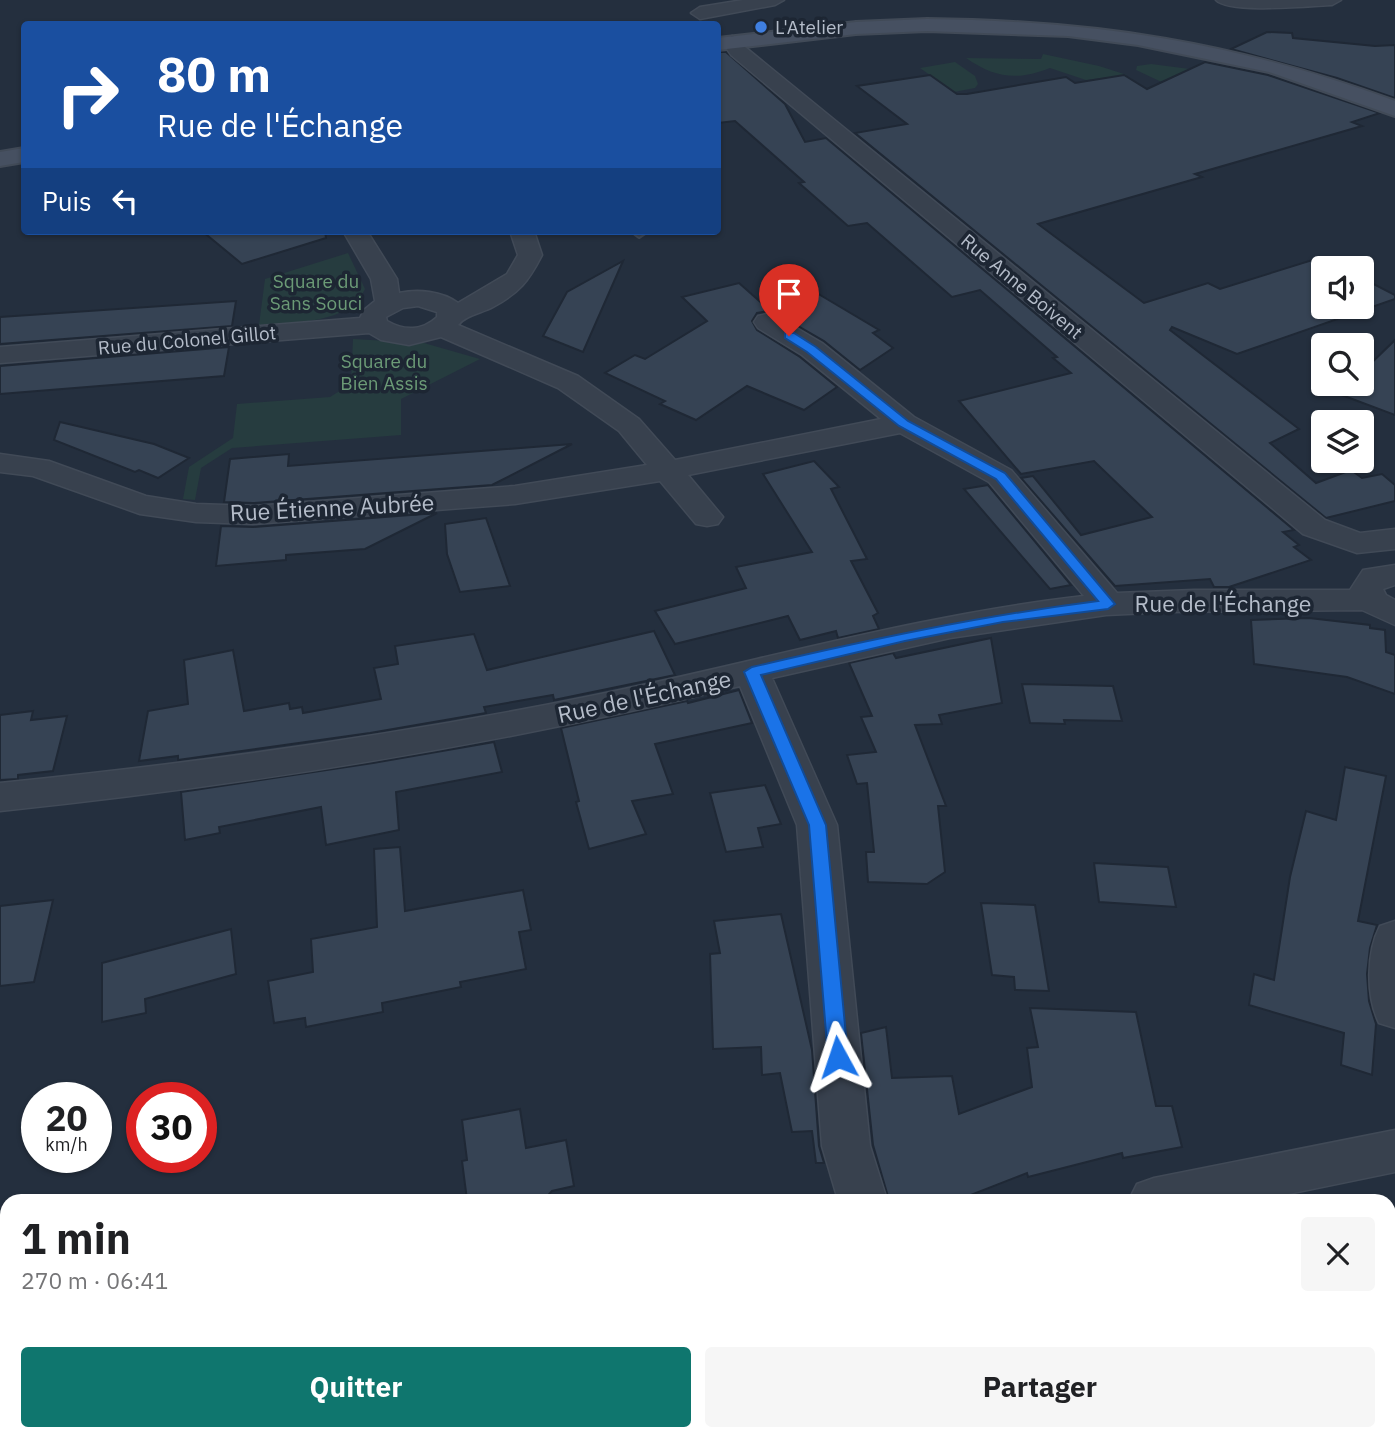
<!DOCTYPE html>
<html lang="fr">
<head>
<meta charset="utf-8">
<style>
  body { margin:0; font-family:"IBM Plex Sans",sans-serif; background:#f6f6f6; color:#202124; height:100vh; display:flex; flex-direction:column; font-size:26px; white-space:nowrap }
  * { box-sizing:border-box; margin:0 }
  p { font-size:23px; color:#757577 }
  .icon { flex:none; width:38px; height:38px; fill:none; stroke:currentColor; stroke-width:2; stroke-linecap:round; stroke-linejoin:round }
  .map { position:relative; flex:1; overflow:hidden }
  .sheet { position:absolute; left:0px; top:1194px; width:1396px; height:247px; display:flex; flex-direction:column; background:#fff; border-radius:21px 21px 0 0; box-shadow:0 2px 5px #0004 }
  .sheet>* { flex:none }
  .top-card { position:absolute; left:21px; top:21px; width:700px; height:214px; border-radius:7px; box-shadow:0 2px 5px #0004; background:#1a4fa0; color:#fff; overflow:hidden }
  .buttons { position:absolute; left:1311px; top:256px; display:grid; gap:14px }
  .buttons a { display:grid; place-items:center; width:63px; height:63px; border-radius:7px; background:#fff; box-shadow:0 2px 5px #0004; font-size:35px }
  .speed { position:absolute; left:21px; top:1082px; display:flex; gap:14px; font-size:35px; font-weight:700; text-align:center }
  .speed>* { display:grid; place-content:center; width:91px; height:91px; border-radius:50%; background:#fff; box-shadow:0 2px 5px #0004; line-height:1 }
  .speed small { font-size:18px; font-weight:400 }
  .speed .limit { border:10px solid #d22; background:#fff; color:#111 }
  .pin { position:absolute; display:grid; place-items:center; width:60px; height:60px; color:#fff; margin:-72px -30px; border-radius:50% 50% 50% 0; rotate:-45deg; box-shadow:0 0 7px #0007 }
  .pin .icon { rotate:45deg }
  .me { position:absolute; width:77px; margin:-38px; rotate:355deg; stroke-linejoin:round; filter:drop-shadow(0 0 5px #0008) }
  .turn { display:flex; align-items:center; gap:24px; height:147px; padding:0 21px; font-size:32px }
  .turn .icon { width:91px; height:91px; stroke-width:2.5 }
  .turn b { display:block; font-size:49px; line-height:60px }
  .then { display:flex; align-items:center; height:66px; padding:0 21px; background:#0003; gap:14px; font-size:26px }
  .round { display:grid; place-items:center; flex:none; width:74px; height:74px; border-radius:7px; background:#f6f6f6 }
  .summary { display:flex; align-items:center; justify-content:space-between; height:119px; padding:0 21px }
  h1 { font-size:42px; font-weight:800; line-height:52px }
  .action { display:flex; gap:14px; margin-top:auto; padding:14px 21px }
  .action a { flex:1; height:80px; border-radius:7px; background:#0f766e; color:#fff; font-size:28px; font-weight:800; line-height:80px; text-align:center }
  .action a+a { background:#f6f6f6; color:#202124 }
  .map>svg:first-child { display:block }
</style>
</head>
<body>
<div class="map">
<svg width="1395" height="1440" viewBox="0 0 1395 1440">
  <rect width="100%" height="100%" fill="#242f3e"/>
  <g fill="#263c3f">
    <path d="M1043 54 1099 66 1127 75 1086 80 1050 68C1017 81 995 78 966 58L1041 59Z"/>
    <path d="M955 62 975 76 978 84 975 88 954 92 920 68Z"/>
    <path d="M1151 64 1190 69 1168 80 1170 86 1136 70 1137 66Z"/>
    <path d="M348 253 365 289C348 325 293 322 259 325L265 279Z"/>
    <path d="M353 339 424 343 480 359 401 399V435L232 448 201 468 195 500 183 499 189 467 233 438 237 404 330 397 351 384Z"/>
  </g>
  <g fill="#364354" stroke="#1f2835" stroke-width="2">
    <path d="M1267 32 1292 33 1293 38 1375 46 1395 45V98L1337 78 1231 49Z"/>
    <path d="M718 52H726L785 104 805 142 826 138 1294 530 1283 532 1299 545 1294 547 1311 560 1229 587H1214L1210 579 1115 586 1021 478 1033 476 1081 535 1152 517 1094 461 1021 474 959 401 1071 373 1053 358 1057 357 980 290 952 297 867 223 848 226 799 183 804 182 735 121 718 123Z"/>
    <path d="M1205 62 1268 75 1380 113 1352 122 1362 126 1195 174 1202 177 1038 224 1144 303 1208 283 1220 289 1322 257 1342 268H1323V306H1362V278L1395 295V299L1237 354 1172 327 1170 330 1299 429 1270 443 1316 483 1351 470 1362 478 1382 474 1395 485V501L1326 518 855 133 907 124 857 86 930 75 957 94H967L1066 77 1075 83 1124 75 1147 89Z"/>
    <path d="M202 231H325L326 238 242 264Z"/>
    <path d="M623 261 583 352 543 336 567 292Z"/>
    <path d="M739 283 765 306 810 289 879 330 873 333 893 348 860 370 824 341 777 314 768 311 757 313 752 321 757 330 800 357 837 387 804 410 747 386 696 420 660 404 665 401 605 373 635 355 645 359 707 321 682 297Z"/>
    <path d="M236 301 232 326 0 344V317Z"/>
    <path d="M1395 340V415L1339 394 1350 383H1362V372Z"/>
    <path d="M229 347 224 376 0 394V366Z"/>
    <path d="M60 422 154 444 189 458 158 478 139 470 135 472 54 440Z"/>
    <path d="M572 444 492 485 253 503 224 502 230 459 289 454 288 466Z"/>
    <path d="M814 461 839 487 831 489 867 559 851 561 878 613 873 616 879 629 838 638 836 631 800 640 788 616 675 644 655 611 746 588 736 567 812 552 763 474Z"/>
    <path d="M988 485 1071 585 1050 589 964 489Z"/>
    <path d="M437 513 365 549 286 555V560L216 566 221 526 253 527Z"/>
    <path d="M486 518 510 586 460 592 447 554 445 524Z"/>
    <path d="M1309 618 1370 625V628L1385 630 1386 652 1395 655V694L1347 677 1254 664 1251 620Z"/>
    <path d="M654 631 675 675 554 700 553 695 484 707 486 713 370 733 178 760V756L139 761 148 711 188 704 184 660 233 650 244 711 289 703 290 709 302 707 303 713 381 699 374 668 398 664 395 646 474 634 487 670Z"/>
    <path d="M991 638 1002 703 939 715 942 724 915 725 946 806H938L945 872 927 884 868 882 866 852H874L867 783 857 784 847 755 876 752 861 717 872 716 849 663 893 653 896 658Z"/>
    <path d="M1022 684 1113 686 1122 721 1064 720 1065 724 1030 723Z"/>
    <path d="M739 690 752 723 655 744 673 794 632 801 646 834 589 849 576 802 579 801 561 728 687 701 688 703Z"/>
    <path d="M33 711 31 720 67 716 53 771 18 775V779L0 780V715Z"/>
    <path d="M494 742 502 772 396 792 399 830 326 845 321 807 219 827 220 833 185 840 181 792 373 763Z"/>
    <path d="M1345 767 1386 776 1358 921 1377 925 1370 948 1367 974 1369 1001 1376 1024 1372 1075 1341 1065 1344 1033 1249 1005 1254 974 1274 980 1290 877 1306 811 1336 820Z"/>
    <path d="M765 785 781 824 758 828 763 847 726 852 710 793Z"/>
    <path d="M400 847 405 911 523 890 531 930 519 932 526 969 460 982 461 987 382 1003 383 1012 306 1027 305 1018 274 1023 268 981 313 972 311 939 377 927 374 849Z"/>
    <path d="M1094 863 1168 867 1176 907 1099 902Z"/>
    <path d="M53 900 34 982 0 986V906Z"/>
    <path d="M981 903 1035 905 1049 991 1015 990 1014 977 992 975Z"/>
    <path d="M781 914 812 1050 819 1146 824 1163H816L812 1131 792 1132 780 1073 762 1075 761 1047 713 1049 710 954 720 953 714 921Z"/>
    <path d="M231 929 236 974 145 999 146 1013 102 1022V963Z"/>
    <path d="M1030 1008 1136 1012 1156 1106H1172L1182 1147 1123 1158 1122 1153 1028 1177 1027 1173 958 1200H889L873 1145 861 1033 886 1027 892 1078 952 1076 959 1114 1032 1087 1027 1048 1038 1047Z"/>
    <path d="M520 1109 526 1148 566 1140 574 1186 552 1191 544 1200H525L520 1197 467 1200 462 1161 467 1160 462 1120Z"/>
  </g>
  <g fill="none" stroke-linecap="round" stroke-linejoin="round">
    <g stroke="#414a57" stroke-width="4">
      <path id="lane" d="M631 231H644L645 233 639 237Z"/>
    </g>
    <g stroke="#414a57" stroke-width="3">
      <g id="street">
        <path d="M743 0H784L775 5 700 19 691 13 700 7Z"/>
        <path d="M1216 0H1341L1332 5C1310 6 1229 14 1216 0Z"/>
        <path d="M732 36 739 38 745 47 1325 520 1360 533 1395 529V549L1357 553 1303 534 731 55 722 42Z"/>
        <path d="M343 231H367L397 279 399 293C418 289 442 291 458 303L507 274 518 255 510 231H534L542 255C528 282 520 292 493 307 482 313 466 315 458 325L578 376 639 419 675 460 881 419 802 355 758 328 754 322 758 316 767 314 776 316 822 343 914 417 1011 470 1117 593 1194 590H1350L1363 570 1395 565V585L1383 589 1386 595 1395 600V625L1362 610 1169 612 1106 615 950 638 772 678 837 825 870 1146 887 1200H838L822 1146 797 825 740 686C496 745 250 785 0 811V783C198 763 395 736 591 696 755 663 916 615 1084 596L989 482 900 433 688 475 723 517 718 524 707 526 696 524 660 481 515 504 253 524 196 522 140 514 33 476 0 472V454L49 461 146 496 196 504 253 506 515 486 647 465 619 431 558 388 441 337 409 345 381 340 369 333 0 363V347L360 318 364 310 375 301 371 279ZM418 306 437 312V317C422 331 404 331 387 321L386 317 403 308Z"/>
        <path d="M1395 921V1028L1379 1023C1366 997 1366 952 1380 926Z"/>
        <path d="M1395 1130V1172L1259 1200H1129L1137 1184 1154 1178Z"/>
      </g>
    </g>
    <g stroke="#414a57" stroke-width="4">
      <g id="secondary">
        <path d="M927 19C1097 21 1235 42 1395 101V116L1269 72 1138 45 1068 36 927 31 856 34 718 50V38L856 22Z"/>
        <path d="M24 148V162L0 166V152Z"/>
      </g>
    </g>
    <use href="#lane" fill="#38414e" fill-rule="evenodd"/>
    <use href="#street" fill="#38414e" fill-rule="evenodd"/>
    <use href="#secondary" fill="#465061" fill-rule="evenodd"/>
  </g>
  <path fill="#1a73e8" stroke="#114b97" stroke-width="2" d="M785 333H794L816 347 908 421 1005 473 1115 604 1108 609 1003 622 905 641 761 675 826 825 848 1057 845 1063 838 1065 831 1063 828 1057 809 825 744 672 752 667C867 640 980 616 1098 601L996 479 899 426 807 352 785 338Z"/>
  <circle fill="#3f7fe0" stroke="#1d2633" stroke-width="2.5" cx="761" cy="27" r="7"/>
  <g text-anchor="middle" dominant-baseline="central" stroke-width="7" stroke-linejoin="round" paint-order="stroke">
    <g font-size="19" fill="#b4bcc9" stroke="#1d2633" text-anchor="start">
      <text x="775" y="27">L'Atelier</text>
    </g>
    <g font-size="19" fill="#6b9a76" stroke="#1d2633">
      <text x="316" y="281">Square du<tspan x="316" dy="22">Sans Souci</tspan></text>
      <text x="384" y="361">Square du<tspan x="384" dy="22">Bien Assis</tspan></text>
    </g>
    <g font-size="19" fill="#b4bcc9" stroke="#1d2633">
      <text transform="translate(1022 286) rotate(40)">Rue Anne Boivent</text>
      <text transform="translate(187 340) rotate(-5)">Rue du Colonel Gillot</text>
    </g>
    <g font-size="23" fill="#b4bcc9" stroke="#1d2633">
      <text transform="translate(332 507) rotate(-3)">Rue Étienne Aubrée</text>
      <text x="1223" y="603">Rue de l'Échange</text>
      <text transform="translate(644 696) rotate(-12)">Rue de l'Échange</text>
    </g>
  </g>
</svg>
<div class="buttons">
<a><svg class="icon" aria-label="sound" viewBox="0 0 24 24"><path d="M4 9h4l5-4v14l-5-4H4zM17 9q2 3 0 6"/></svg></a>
<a><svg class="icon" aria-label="search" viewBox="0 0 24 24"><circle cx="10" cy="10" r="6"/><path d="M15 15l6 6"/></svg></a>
<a><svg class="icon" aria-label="layers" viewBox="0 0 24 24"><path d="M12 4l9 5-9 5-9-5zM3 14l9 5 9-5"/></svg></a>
</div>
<div class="speed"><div>20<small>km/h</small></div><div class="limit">30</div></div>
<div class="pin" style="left:789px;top:336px;background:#d93025"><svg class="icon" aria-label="arrive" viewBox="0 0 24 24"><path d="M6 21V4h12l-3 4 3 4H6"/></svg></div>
<svg class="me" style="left:838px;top:1057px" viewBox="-20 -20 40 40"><path d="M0-17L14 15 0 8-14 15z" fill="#1a73e8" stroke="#fff" stroke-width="4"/></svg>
<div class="top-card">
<div class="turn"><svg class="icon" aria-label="right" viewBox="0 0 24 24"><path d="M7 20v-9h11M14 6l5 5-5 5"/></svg><div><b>80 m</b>Rue de l'Échange</div></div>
<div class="then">Puis<svg class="icon" aria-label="left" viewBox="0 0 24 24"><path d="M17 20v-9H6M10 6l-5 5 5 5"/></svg></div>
</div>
<section class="sheet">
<div class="summary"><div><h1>1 min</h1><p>270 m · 06:41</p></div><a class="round"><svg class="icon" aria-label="close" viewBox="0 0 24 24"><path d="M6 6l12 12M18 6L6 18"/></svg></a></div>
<div class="action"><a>Quitter</a><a>Partager</a></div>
</section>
</div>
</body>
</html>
